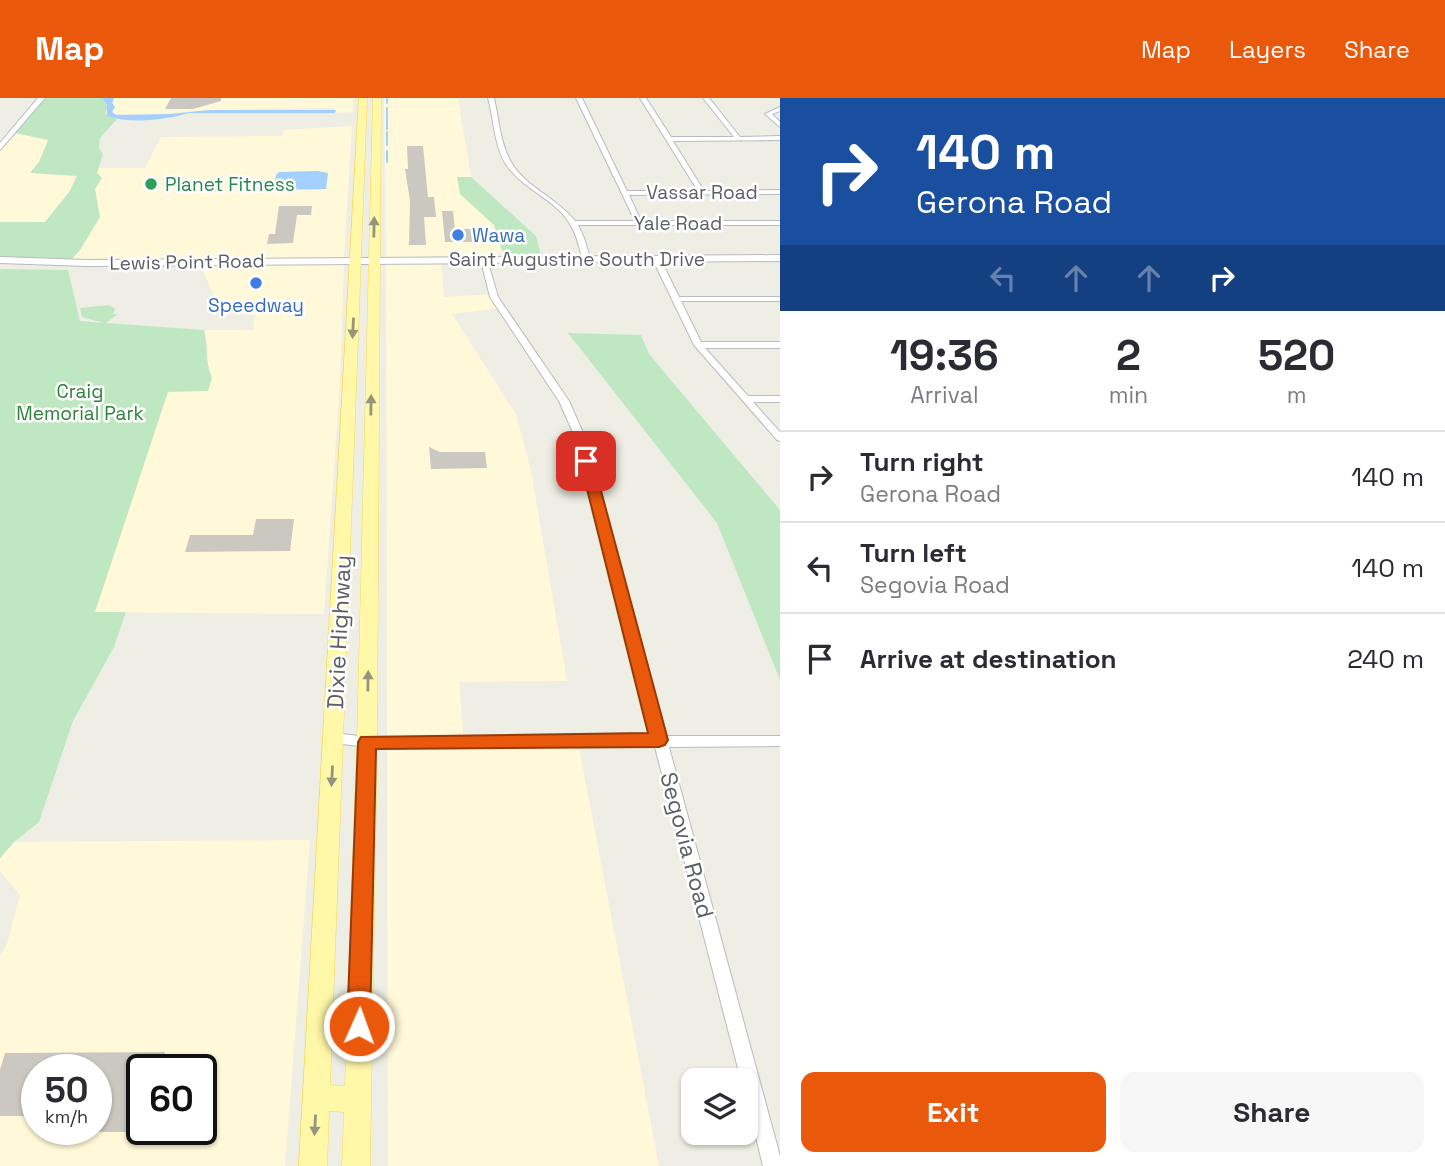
<!DOCTYPE html>
<html lang="en">
<head>
<meta charset="utf-8">
<style>
  body { margin:0; font-family:"Space Grotesk",sans-serif; background:#f7f7f7; color:#2b2b33; height:100vh; display:flex; flex-direction:column; font-size:26px; white-space:nowrap }
  * { box-sizing:border-box; margin:0 }
  p { font-size:23px; color:#7c7c81 }
  .icon { flex:none; width:38px; height:38px; fill:none; stroke:currentColor; stroke-width:2; stroke-linecap:round; stroke-linejoin:round }
  .map { position:relative; flex:1; overflow:hidden }
  .side { display:flex; flex-direction:column; background:#fff; width:665px }
  .side>* { flex:none }
  .banner { background:#1a4fa0; color:#fff; overflow:hidden }
  .controls { position:absolute; left:681px; top:970px; display:grid; gap:14px }
  .controls a { display:grid; place-items:center; width:77px; height:77px; border-radius:14px; background:#fff; box-shadow:0 2px 5px #0004; font-size:35px }
  .speed { position:absolute; left:21px; top:956px; display:flex; gap:14px; font-size:35px; font-weight:700; text-align:center }
  .speed>* { display:grid; place-content:center; width:91px; height:91px; border-radius:50%; background:#fff; box-shadow:0 2px 5px #0004; line-height:1 }
  .speed small { font-size:18px; font-weight:400 }
  .speed .limit { border:4px solid #111; border-radius:10px; background:#fff; color:#111 }
  .pin { position:absolute; display:grid; place-items:center; width:60px; height:60px; color:#fff; margin:-30px; border-radius:14px; box-shadow:0 4px 10px #0006 }
  .me { position:absolute; width:77px; margin:-38px; rotate:2deg; stroke-linejoin:round; filter:drop-shadow(0 0 5px #0008) }
  .turn { display:flex; align-items:center; gap:24px; height:147px; padding:0 21px; font-size:32px }
  .turn .icon { width:91px; height:91px; stroke-width:2.5 }
  .turn b { display:block; font-size:49px; line-height:60px }
  .lanes { display:flex; align-items:center; height:66px; padding:0 21px; background:#0003; justify-content:center; gap:35px; direction:ltr }
  .lanes .off { opacity:.35 }
  .eta { display:flex; justify-content:space-evenly; align-items:center; height:119px; text-align:center }
  .eta b { font-size:42px; font-weight:800; line-height:49px }
  .action { display:flex; gap:14px; margin-top:auto; padding:14px 21px }
  .action a { flex:1; height:80px; border-radius:14px; background:#ea580c; color:#fff; font-size:28px; font-weight:800; line-height:80px; text-align:center }
  .action a+a { background:#f7f7f7; color:#2b2b33 }
  ul { padding:0; list-style:none }
  li { display:flex; align-items:center; gap:21px; height:91px; padding:0 21px; border-top:2px solid #e1e1e2 }
  li div { flex:1 }
  li b { display:block; font-size:26px }
  li em { font-style:normal }
  header { display:flex; align-items:center; gap:42px; box-sizing:border-box; height:98px; padding:0 35px; background:#ea580c; color:#fff }
  header strong { font-size:33px }
  nav { display:flex; gap:38px; margin-inline-start:auto; font-size:24px }
  main { display:flex; flex:1; min-height:0 }
  .map>svg:first-child { display:block }
</style>
</head>
<body>
<header>
<strong>Map</strong>
<nav><a>Map</a><a>Layers</a><a>Share</a></nav>
</header>
<main>
<div class="map">
<svg width="780" height="1068" viewBox="0 0 780 1068">
  <rect width="100%" height="100%" fill="#efeee4"/>
  <g fill="#fff9d9" fill-rule="evenodd">
    <path d="M114 0H354L353 14 335 15 336 12 331 10 210 12 150 17 113 16Z"/>
    <path d="M384 0H458L471 79 457 80 460 96 494 127 503 156 386 160Z"/>
    <path d="M352 28 344 160 70 163 100 119 95 91 102 80 97 75 99 70H145L161 39 282 38 284 32Z"/>
    <path d="M15 35 48 41 47 46 76 77 70 93 45 124H0V53Z"/>
    <path d="M441 163 444 199 493 196 501 210 452 216 516 316 531 373 567 583 459 584 464 644 578 645 659 1068H388L386 164Z"/>
    <path d="M344 164 340 285 324 516 95 514 168 293 212 280 206 264 208 250 204 232H253L255 217 220 212 200 166Z"/>
    <path d="M310 742 285 1068H0V858L7 846 20 797 0 773V761L14 744ZM37 971H96V1031H37ZM142 971H201V1031H142Z"/>
  </g>
  <g fill="#bfe8c2">
    <path d="M45 0H102L108 9 105 16 117 21 100 40 99 50 103 56 97 75 102 80 95 91 100 119 80 152 70 163 0 160V124H45L70 93 77 78 30 75 39 64 48 42 15 35Z"/>
    <path d="M457 79H471L536 138 541 157 503 156 494 127 460 96Z"/>
    <path d="M0 171 68 172 80 223 104 225 82 219 80 210 109 207 115 211 113 216H118L106 225 204 232C208 249 205 263 212 280L208 293 168 294 95 514H126L114 549 73 623 39 724 14 744 0 760Z"/>
    <path d="M568 235 641 237 649 256 780 412V582L717 425Z"/>
  </g>
  <g fill="#a4d0ff">
    <path d="M102 0H114L112 5 115 9 112 14 116 17 170 16 210 12H336L335 15H189C165 22 131 26 107 18V7Z"/>
    <path d="M318 73 328 75 326 91 281 92 274 89 276 77 279 74Z"/>
  </g>
  <g fill="none" stroke-linecap="round" stroke-linejoin="round">
    <g stroke="#a4d0ff" stroke-width="2">
      <path d="M387 0V5"/>
      <path d="M387 10V31"/>
      <path d="M387 34V47"/>
      <path d="M387 53V64"/>
    </g>
  </g>
  <g fill="#cac8c1">
    <path d="M171 0H221V3L193 11H165Z"/>
    <path d="M407 48H423L428 99H434L436 119H424L426 147H409L410 103 405 71H408Z"/>
    <path d="M279 108H312L311 117H297L293 145 267 146 269 136H275Z"/>
    <path d="M442 113H453L455 131H472L474 144H445Z"/>
    <path d="M429 349 440 354H485L487 370 431 371Z"/>
    <path d="M256 421H294L290 453 185 454 190 437H253Z"/>
    <path d="M165 954 162 971H142V1034H96V971H37V1018H0V972L5 955Z"/>
  </g>
  <g fill="none" stroke-linecap="round" stroke-linejoin="round">
    <g stroke="#b9bbc1" stroke-width="2">
      <g id="minor">
        <path d="M488 0H494C499 21 500 45 511 64 525 89 557 100 575 123H635L576 0H582L627 93H698L640 0H646L671 39H734L703 0H709L740 39 780 38V42L673 43 704 93 780 92V96L629 97 641 123H780V127H578L584 140 590 160 583 162C579 150 577 137 570 126 555 101 524 92 507 68 494 49 494 21 488 0Z"/>
        <path d="M780 9V13L772 16 780 24V29L765 16Z"/>
        <path d="M653 158 660 160 679 199H780V203H681L701 244H780V250H705L748 298H780V304H753L780 334V343L777 342 694 247 652 160Z"/>
        <path d="M480 159 487 161 498 199 569 303 584 337 666 638H780V648L669 649 780 1058V1068H763L746 999V982H741L655 649H367L334 645 329 644 327 640 329 636 334 635 367 639 652 638 574 337 559 303 490 199Z"/>
      </g>
    </g>
    <g stroke="#b9bbc1" stroke-width="2">
      <path id="tertiary" d="M780 157V163L87 168 0 165V159L87 162Z"/>
    </g>
    <g stroke="#b9bcc3" stroke-width="2">
      <path id="secondary" d="M38 0H45L0 52V45Z"/>
    </g>
    <g stroke="#fad852" stroke-width="1">
      <path id="primary" d="M359 0H367L330 987 345 988 357 644 373 0H381L377 644 370 1068H342L344 1014 329 1013 327 1068H299Z"/>
    </g>
    <use href="#minor" fill="#fff" fill-rule="evenodd"/>
    <use href="#tertiary" fill="#fff" fill-rule="evenodd"/>
    <use href="#secondary" fill="#fff" fill-rule="evenodd"/>
    <use href="#primary" fill="#fff8a9" fill-rule="evenodd"/>
  </g>
  <defs><path id="oneway-solid" d="M-6-.8H1V-3.2L6.5 0L1 3.2V.8H-6Z" transform="scale(1.75)"/></defs>
  <g fill="#95957d">
    <use href="#oneway-solid" transform="translate(374 129) rotate(-89)"/>
    <use href="#oneway-solid" transform="translate(353 230) rotate(93)"/>
    <use href="#oneway-solid" transform="translate(371 307) rotate(-89)"/>
    <use href="#oneway-solid" transform="translate(368 583) rotate(-89)"/>
    <use href="#oneway-solid" transform="translate(332 678) rotate(93)"/>
    <use href="#oneway-solid" transform="translate(315 1027) rotate(93)"/>
  </g>
  <path fill="#ea580c" stroke="#983908" stroke-width="2" d="M586 359 593 363 668 642 665 647 659 649 376 651 370 928 367 935 359 939 351 935 347 928 358 644 361 639 648 635 580 363Z"/>
  <circle fill="#2e9e5b" stroke="#fff" stroke-width="2.5" cx="151" cy="86" r="7"/>
  <g fill="#3f7fe0" stroke="#fff" stroke-width="2.5">
    <circle cx="458" cy="137" r="7"/>
    <circle cx="256" cy="185" r="7"/>
  </g>
  <g text-anchor="middle" dominant-baseline="central" stroke-width="5" stroke-linejoin="round" paint-order="stroke">
    <g font-size="19" fill="#27864d" stroke="#fff" text-anchor="start">
      <text x="165" y="86">Planet Fitness</text>
    </g>
    <g font-size="19" fill="#5c5f65" stroke="#fff">
      <text x="702" y="94">Vassar Road</text>
      <text x="678" y="125">Yale Road</text>
      <text x="577" y="161">Saint Augustine South Drive</text>
      <text transform="translate(187 164) rotate(-1)">Lewis Point Road</text>
    </g>
    <g font-size="19" fill="#366cbe" stroke="#fff" text-anchor="start">
      <text x="472" y="137">Wawa</text>
      <text x="256" y="207" text-anchor="middle">Speedway</text>
    </g>
    <g font-size="19" fill="#2f8239" stroke="#fff">
      <text x="80" y="293">Craig<tspan x="80" dy="22">Memorial Park</tspan></text>
    </g>
    <g font-size="23" fill="#5c5f65" stroke="#fff">
      <text transform="translate(339 534) rotate(-87)">Dixie Highway</text>
      <text transform="translate(687 747) rotate(75)">Segovia Road</text>
    </g>
  </g>
</svg>
<div class="controls">
<a><svg class="icon" aria-label="layers" viewBox="0 0 24 24"><path d="M12 4l9 5-9 5-9-5zM3 14l9 5 9-5"/></svg></a>
</div>
<div class="speed"><div>50<small>km/h</small></div><div class="limit">60</div></div>
<div class="pin" style="left:586px;top:363px;background:#d93025"><svg class="icon" aria-label="arrive" viewBox="0 0 24 24"><path d="M6 21V4h12l-3 4 3 4H6"/></svg></div>
<svg class="me" style="left:359px;top:928px" viewBox="-20 -20 40 40"><circle r="17" fill="#ea580c" stroke="#fff" stroke-width="3"/><path d="M0-11L8 9 0 5-8 9z" fill="#fff"/></svg>
</div>
<section class="side">
<div class="banner">
<div class="turn"><svg class="icon" aria-label="right" viewBox="0 0 24 24"><path d="M7 20v-9h11M14 6l5 5-5 5"/></svg><div><b>140 m</b>Gerona Road</div></div>
<div class="lanes"><svg class="icon off" aria-label="left" viewBox="0 0 24 24"><path d="M17 20v-9H6M10 6l-5 5 5 5"/></svg><svg class="icon off" aria-label="ahead" viewBox="0 0 24 24"><path d="M12 20V5M6 11l6-6 6 6"/></svg><svg class="icon off" aria-label="ahead" viewBox="0 0 24 24"><path d="M12 20V5M6 11l6-6 6 6"/></svg><svg class="icon" aria-label="right" viewBox="0 0 24 24"><path d="M7 20v-9h11M14 6l5 5-5 5"/></svg></div>
</div>
<div class="eta">
<div><b>19:36</b><p>Arrival</p></div>
<div><b>2</b><p>min</p></div>
<div><b>520</b><p>m</p></div>
</div>
<ul>
<li><svg class="icon" aria-label="right" viewBox="0 0 24 24"><path d="M7 20v-9h11M14 6l5 5-5 5"/></svg><div><b>Turn right</b><p>Gerona Road</p></div><em>140 m</em></li>
<li><svg class="icon" aria-label="left" viewBox="0 0 24 24"><path d="M17 20v-9H6M10 6l-5 5 5 5"/></svg><div><b>Turn left</b><p>Segovia Road</p></div><em>140 m</em></li>
<li><svg class="icon" aria-label="arrive" viewBox="0 0 24 24"><path d="M6 21V4h12l-3 4 3 4H6"/></svg><div><b>Arrive at destination</b></div><em>240 m</em></li>
</ul>
<div class="action"><a>Exit</a><a>Share</a></div>
</section>
</main>
</body>
</html>
